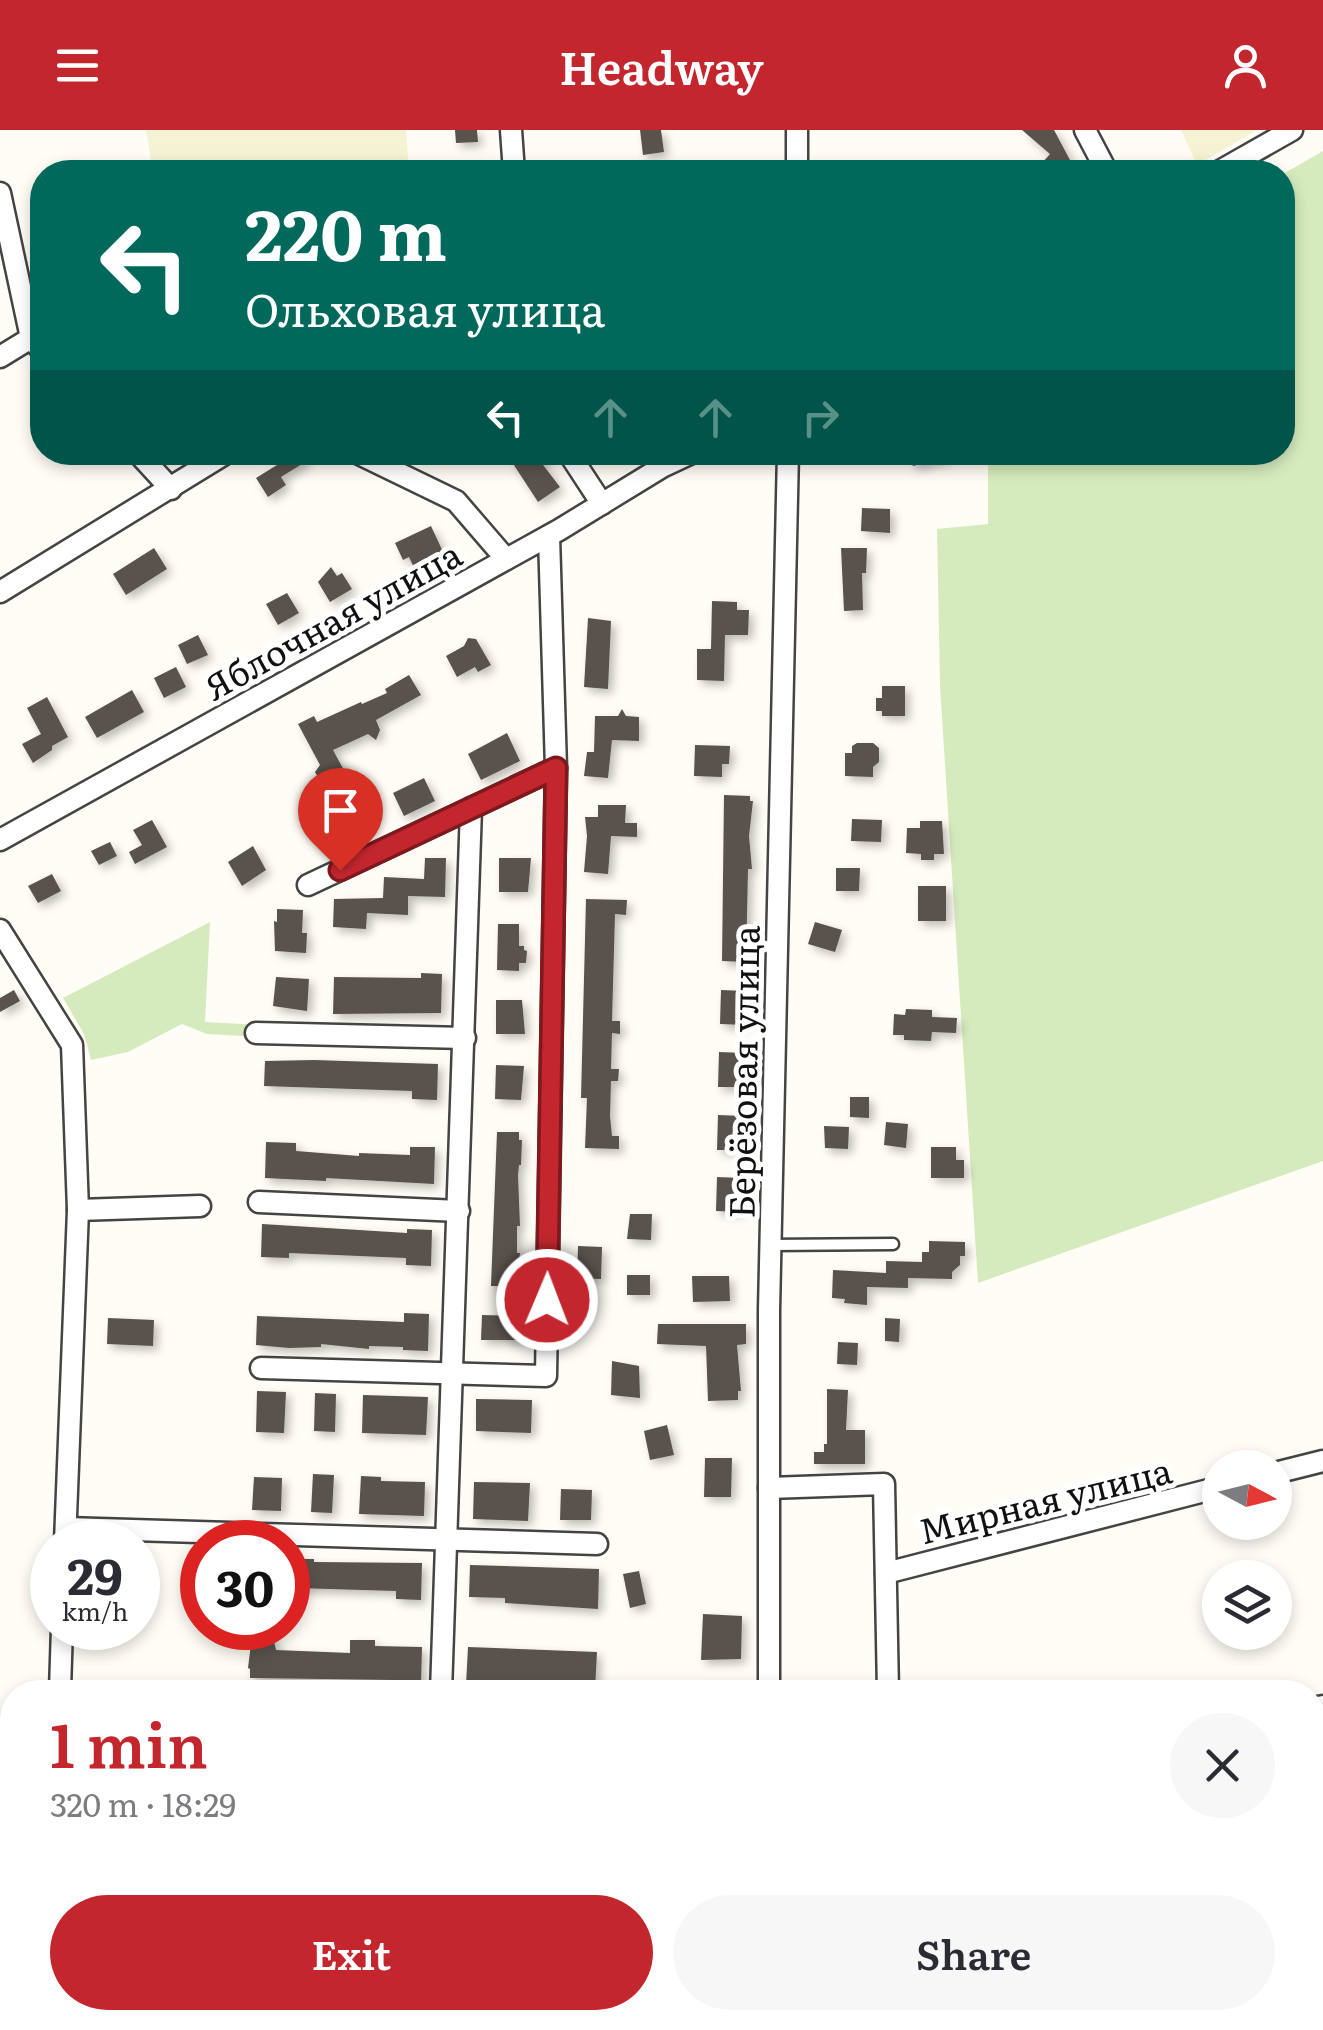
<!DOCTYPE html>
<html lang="en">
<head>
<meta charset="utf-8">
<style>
  body { margin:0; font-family:Literata,serif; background:#f7f7f7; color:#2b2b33; height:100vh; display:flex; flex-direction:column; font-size:38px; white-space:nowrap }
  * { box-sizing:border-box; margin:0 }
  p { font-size:32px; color:#7c7c81 }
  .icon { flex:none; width:55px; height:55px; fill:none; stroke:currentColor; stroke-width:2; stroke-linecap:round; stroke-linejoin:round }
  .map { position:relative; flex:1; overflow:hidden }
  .side { position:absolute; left:0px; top:1550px; width:1325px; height:350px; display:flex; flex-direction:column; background:#fff; border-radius:40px 40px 0 0; box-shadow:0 5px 15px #0003 }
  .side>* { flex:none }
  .banner { position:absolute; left:30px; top:30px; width:1265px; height:305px; border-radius:40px; box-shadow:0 5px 15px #0003; background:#00695c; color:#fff; overflow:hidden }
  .needle { width:65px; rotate:97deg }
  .fabs { position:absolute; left:1202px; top:1320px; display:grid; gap:20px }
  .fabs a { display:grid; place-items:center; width:90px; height:90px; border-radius:50%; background:#fff; box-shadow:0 5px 15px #0003; font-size:50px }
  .speed { position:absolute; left:30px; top:1390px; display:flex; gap:20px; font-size:50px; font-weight:700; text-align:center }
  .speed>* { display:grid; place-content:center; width:130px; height:130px; border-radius:50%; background:#fff; box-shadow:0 5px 15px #0003; line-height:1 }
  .speed small { font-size:25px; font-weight:400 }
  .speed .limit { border:15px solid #d22; background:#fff; color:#111 }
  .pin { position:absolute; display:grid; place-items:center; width:85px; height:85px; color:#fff; margin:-102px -42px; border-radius:50% 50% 50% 0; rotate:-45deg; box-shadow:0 0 10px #0007 }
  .pin .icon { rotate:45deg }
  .me { position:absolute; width:110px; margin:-55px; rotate:1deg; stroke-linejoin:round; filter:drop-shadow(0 0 8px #0008) }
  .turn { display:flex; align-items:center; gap:35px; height:210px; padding:0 50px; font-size:45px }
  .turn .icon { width:130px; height:130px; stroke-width:2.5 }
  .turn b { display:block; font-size:70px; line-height:85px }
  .lanes { display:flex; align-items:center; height:95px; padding:0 50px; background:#0003; justify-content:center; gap:50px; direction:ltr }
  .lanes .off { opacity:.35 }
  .round { display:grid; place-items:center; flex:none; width:105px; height:105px; border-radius:52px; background:#f7f7f7 }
  .head { display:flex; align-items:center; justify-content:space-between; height:170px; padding:0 50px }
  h1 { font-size:60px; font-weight:600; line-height:75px; color:#c4262e }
  .primary-button { display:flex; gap:20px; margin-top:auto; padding:20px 50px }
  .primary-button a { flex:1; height:115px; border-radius:60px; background:#c4262e; color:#fff; font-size:40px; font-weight:600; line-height:115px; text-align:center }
  .primary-button a+a { background:#f7f7f7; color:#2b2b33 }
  header { display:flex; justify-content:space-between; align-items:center; height:130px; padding:0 50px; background:#c4262e; color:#fff; font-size:45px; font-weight:600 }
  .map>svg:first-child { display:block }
</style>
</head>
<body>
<header><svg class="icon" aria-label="menu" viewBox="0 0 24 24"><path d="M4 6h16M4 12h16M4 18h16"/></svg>Headway<svg class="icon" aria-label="person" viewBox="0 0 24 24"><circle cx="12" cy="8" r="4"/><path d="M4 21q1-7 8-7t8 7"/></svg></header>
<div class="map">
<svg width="1323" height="1900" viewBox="0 0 1323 1900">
  <defs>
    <filter id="shadow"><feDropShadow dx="4.5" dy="4.5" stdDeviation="5" flood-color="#0004"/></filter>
  </defs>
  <rect width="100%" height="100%" fill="#fffdf5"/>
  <g fill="#f6f3d4">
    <path d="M146 0H406L409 42H153Z"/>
    <path d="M1181 0H1257L1197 35Z"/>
    <rect x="358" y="1888" width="385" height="12"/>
  </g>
  <g fill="#d5ebbd">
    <path d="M1323 21V1031L978 1153 940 556 937 399 988 394V323L1282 322 1283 44Z"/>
    <path d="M210 792 205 892 259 895V907L207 904 182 894 128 922 91 930 84 904 63 868Z"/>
    <path d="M1323 1679V1900H797V1888H1312L1313 1682Z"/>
  </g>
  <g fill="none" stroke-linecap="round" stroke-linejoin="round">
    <g stroke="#3f96cf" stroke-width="5">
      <path d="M0 1624 12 1630"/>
      <path d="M330 1888 332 1900"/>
    </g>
  </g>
  <g fill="#5a524d" filter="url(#shadow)">
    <path d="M455 0H477L478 12 456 13Z"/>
    <path d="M640 0H661L664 22 643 25Z"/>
    <path d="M1022 0H1054L1070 30 1042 33 1050 24Z"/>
    <path d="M298 322 307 331 281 347 286 355 268 367 256 348Z"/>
    <path d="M520 322H553L540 331 560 357 538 372 510 329Z"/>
    <path d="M909 322H947L948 327 913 336Z"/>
    <path d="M862 378 890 379V403L861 401Z"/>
    <path d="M431 396 445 426 415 440 409 427 403 430 395 413Z"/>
    <path d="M154 418 167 439 126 465 113 444Z"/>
    <path d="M841 418H867L866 443H862L863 480 844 481Z"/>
    <path d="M331 437 337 446 342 443 352 459 330 472 318 452Z"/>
    <path d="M287 463 299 483 278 495 266 474Z"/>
    <path d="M712 471 737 472V480H749L748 505H725L724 551 697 550V519H711Z"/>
    <path d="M588 488 611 491 608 559 584 557Z"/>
    <path d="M198 505 208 525 187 534 178 515Z"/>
    <path d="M468 508 476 509 491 535 478 542 475 537 457 547 446 526 464 516Z"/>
    <path d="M176 537 186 557 164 568 154 548Z"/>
    <path d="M409 545 421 565 376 590 380 600 376 610 368 604 333 620 346 644 324 657 315 642 320 635 298 594 314 586 317 592 361 572 362 574 387 563 385 559Z"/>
    <path d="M882 556H905V586H882V581H876V568H882Z"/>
    <path d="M132 560 144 582 97 608 85 587Z"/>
    <path d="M47 567 68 607 52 616V620L33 633 22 614 41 604 27 578Z"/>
    <path d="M622 579 626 586 639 587V611L612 610 608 648 584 646 587 622H594L595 586H618Z"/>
    <path d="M507 603 520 631 481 650 468 624Z"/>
    <path d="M857 613H873L879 618V632L873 637V647L845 646V623H852V616Z"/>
    <path d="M695 615 730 616 729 634H722V647L694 646Z"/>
    <path d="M424 648 435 671 404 686 393 663Z"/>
    <path d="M724 665 750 666V671H753L749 706 752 739H748L746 832 722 831Z"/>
    <path d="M598 675H626L625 693H637V707L611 706 608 744 584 742 587 706 585 687H598Z"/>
    <path d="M350 683 359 702 324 719 314 700Z"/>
    <path d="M852 689 882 690 881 712 851 711Z"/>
    <path d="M152 690 167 717 135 734 129 722 142 715 133 700Z"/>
    <path d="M920 691H942L944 724H934V730H921V724L906 723 907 698H920Z"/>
    <path d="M110 712 117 726 99 735 91 721Z"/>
    <path d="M253 716 266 740 242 756 228 732Z"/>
    <path d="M425 728H446L445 767 408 766V785L367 783 366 799 333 797 334 769 383 768 384 747 424 749Z"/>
    <path d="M499 728H531L528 762H499Z"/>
    <path d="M836 738H860L859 761H836Z"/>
    <path d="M52 744 61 761 38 773 28 756Z"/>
    <rect x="918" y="756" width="28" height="35"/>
    <path d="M586 769 627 770 626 785 615 784 612 891H620V904L612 903 611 939H619L618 951H611L610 986 612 1006H619V1019L585 1018 587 968H581Z"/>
    <path d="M277 779 303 780 302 803H307L306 823 275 821 274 791 277 792Z"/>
    <path d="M815 792 842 800 835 822 808 814Z"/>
    <path d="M498 794H519V816H524V820L527 821 526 833H519V841L497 840Z"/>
    <path d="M421 843 442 844 441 883 333 884 334 847 421 848Z"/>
    <path d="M276 847 309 849 307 881 273 876Z"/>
    <path d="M14 860 20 871 0 882V868Z"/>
    <path d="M721 860 745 861V895L720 894Z"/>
    <path d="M496 870H522L525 904H496Z"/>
    <path d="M906 879 932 880V887L957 888 956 903 932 902 931 911 904 910V905H893L894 884 905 885Z"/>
    <path d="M719 922 744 923 743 957H718Z"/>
    <path d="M314 930 438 934 437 970 412 969V961L264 956 265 931Z"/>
    <path d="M496 935 524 936 521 970 495 969Z"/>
    <path d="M850 967H869V988L850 987Z"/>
    <path d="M718 985 743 986 742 1020H717Z"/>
    <path d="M886 992 908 994 906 1018 884 1015Z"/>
    <path d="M824 996 849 997 848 1019 825 1018Z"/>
    <path d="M497 1002H519V1010H522L521 1035H519L518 1045 520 1096H517V1123H520L516 1156H491Z"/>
    <path d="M266 1012 296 1013V1021L359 1026V1023L410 1025V1017H435L434 1054 326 1048V1051L265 1048Z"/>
    <path d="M931 1017H956V1030H964V1048H931Z"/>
    <path d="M717 1047 741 1048 740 1082 716 1081Z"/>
    <path d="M630 1084H652L651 1110 627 1109Z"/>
    <path d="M262 1094 407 1103V1099L432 1100 431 1136 406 1135V1128L289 1123V1128L261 1127Z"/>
    <path d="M929 1111 965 1112V1126H960V1135L952 1142V1149L908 1148V1158L867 1157V1175L844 1173 845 1169 832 1168 833 1140 886 1143V1131L922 1132V1122H929Z"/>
    <path d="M578 1116 602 1117 601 1149 577 1148Z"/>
    <rect x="627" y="1145" width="23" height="20"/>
    <path d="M692 1146H729L730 1171 693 1172Z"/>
    <path d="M404 1183 429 1184 428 1221 403 1220V1217L369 1216V1219L321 1214V1217L289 1218 256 1215 257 1186 404 1192Z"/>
    <path d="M482 1185 518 1186V1210H481Z"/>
    <path d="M108 1188 154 1190 153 1216 107 1214Z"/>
    <path d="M885 1188 900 1189 899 1212 885 1211Z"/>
    <path d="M658 1194H746V1214L737 1215 741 1261H738V1270L708 1271 706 1216 657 1214Z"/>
    <path d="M838 1212 858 1213 857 1235 837 1234Z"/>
    <path d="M612 1231 639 1236 640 1268 611 1265Z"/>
    <path d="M827 1259 848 1260 846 1300H865V1334H814V1322H824V1314H827Z"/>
    <path d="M257 1261 286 1262 284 1303 256 1302Z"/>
    <path d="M315 1263 336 1264 335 1302 314 1301Z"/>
    <path d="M363 1265 428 1267 426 1305 362 1303Z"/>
    <path d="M476 1269 532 1270 531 1303 476 1301Z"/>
    <path d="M667 1295 674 1325 650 1330 644 1301Z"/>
    <path d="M705 1328H732L731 1367H704Z"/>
    <path d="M313 1344 334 1345 332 1383 311 1382Z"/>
    <path d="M361 1346 381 1347V1351L425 1352 424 1386 359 1384Z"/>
    <path d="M254 1347 282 1348 281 1381 252 1380Z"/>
    <path d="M474 1352 530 1353 528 1391 473 1389Z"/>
    <path d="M561 1359 592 1360 591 1390H560Z"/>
    <path d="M296 1429H314V1432L422 1433 421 1470 396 1469V1461L295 1458Z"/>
    <path d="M470 1435 599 1439 598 1479 505 1473V1468L469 1467Z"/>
    <path d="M639 1441 646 1474 630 1478 623 1444Z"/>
    <path d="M703 1484 742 1486 741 1529 701 1530Z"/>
    <path d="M252 1506 273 1507 276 1520 350 1523V1510H375V1516L422 1517 421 1554 395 1553V1550L250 1548V1539L248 1538Z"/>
    <path d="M468 1517 597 1522 595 1560 466 1555Z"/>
  </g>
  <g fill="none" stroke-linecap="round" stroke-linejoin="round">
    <g stroke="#444" stroke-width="15">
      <path id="service" d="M771 1115 893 1114"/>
    </g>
    <g stroke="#444" stroke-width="25">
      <g id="minor">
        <path d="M511 0 514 42"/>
        <path d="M1085 0 1107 42"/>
        <path d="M797 42V0"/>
        <path d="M1218 42 1292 0"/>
        <path d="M0 63 31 208 42 221"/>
        <path d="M0 227 31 208"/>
        <path d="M137 322 171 359"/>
        <path d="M355 322 456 371 506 429"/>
        <path d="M568 322 602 374"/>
        <path d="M0 462 228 322"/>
        <path d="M0 710 559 400 662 337 694 322"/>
        <path d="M308 755 556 638"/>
        <path d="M0 800 72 915 78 1080 65 1412"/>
        <path d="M256 903 465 908"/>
        <path d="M259 1072 459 1081"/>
        <path d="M78 1080 200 1076"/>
        <path d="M261 1238 546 1246 556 638 549 406"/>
        <path d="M1275 1343 1323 1331"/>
        <path d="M769 1358 884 1354 888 1562"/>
        <path d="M66 1398 597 1414"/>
        <path d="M886 1443 1220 1357"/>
        <path d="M60 1560 62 1498"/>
        <path d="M441 1562 471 678"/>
        <path d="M769 1562V1180L788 322"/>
        <path d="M1312 1578 1323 1576"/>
        <path d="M769 1900V1888"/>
      </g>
    </g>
    <use href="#service" stroke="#fff" stroke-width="10"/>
    <use href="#minor" stroke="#fff" stroke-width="20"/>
  </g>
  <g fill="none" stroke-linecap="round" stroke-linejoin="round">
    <g stroke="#7f191e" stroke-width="25">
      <path id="route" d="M340 740 556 638 547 1170"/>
    </g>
    <use href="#route" stroke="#c4262e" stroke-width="18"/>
  </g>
  <g text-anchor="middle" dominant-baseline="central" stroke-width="10" stroke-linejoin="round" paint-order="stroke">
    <g font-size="35" fill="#111" stroke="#fff">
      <text transform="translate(332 489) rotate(-29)">Яблочная улица</text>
      <text transform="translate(742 942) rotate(-89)">Берёзовая улица</text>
      <text transform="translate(1045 1369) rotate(-14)">Мирная улица</text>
    </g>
  </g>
</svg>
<div class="fabs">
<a><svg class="needle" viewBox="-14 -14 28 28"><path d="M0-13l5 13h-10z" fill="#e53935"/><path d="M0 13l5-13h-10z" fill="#7c7c81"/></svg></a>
<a><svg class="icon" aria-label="layers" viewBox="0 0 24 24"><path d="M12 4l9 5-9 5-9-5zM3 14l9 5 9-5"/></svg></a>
</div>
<div class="speed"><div>29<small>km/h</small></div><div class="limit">30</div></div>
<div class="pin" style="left:340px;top:740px;background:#d93025"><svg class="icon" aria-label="arrive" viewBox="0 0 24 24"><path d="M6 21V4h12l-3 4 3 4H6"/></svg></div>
<svg class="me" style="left:547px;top:1170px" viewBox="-20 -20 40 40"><circle r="17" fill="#c4262e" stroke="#fff" stroke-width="3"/><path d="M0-11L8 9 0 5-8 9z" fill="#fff"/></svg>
<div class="banner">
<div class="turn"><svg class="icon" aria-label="left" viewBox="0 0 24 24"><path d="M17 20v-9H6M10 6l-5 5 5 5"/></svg><div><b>220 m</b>Ольховая улица</div></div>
<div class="lanes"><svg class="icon" aria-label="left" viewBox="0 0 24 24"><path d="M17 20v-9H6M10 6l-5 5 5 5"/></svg><svg class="icon off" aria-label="ahead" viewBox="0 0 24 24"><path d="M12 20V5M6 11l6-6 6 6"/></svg><svg class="icon off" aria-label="ahead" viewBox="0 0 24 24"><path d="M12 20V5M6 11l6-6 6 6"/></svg><svg class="icon off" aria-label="right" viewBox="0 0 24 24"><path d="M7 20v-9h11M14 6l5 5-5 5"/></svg></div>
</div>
<section class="side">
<div class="head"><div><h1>1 min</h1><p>320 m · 18:29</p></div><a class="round"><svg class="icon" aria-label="close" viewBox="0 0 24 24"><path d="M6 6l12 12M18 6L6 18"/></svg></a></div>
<div class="primary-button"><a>Exit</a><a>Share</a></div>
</section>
</div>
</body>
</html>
